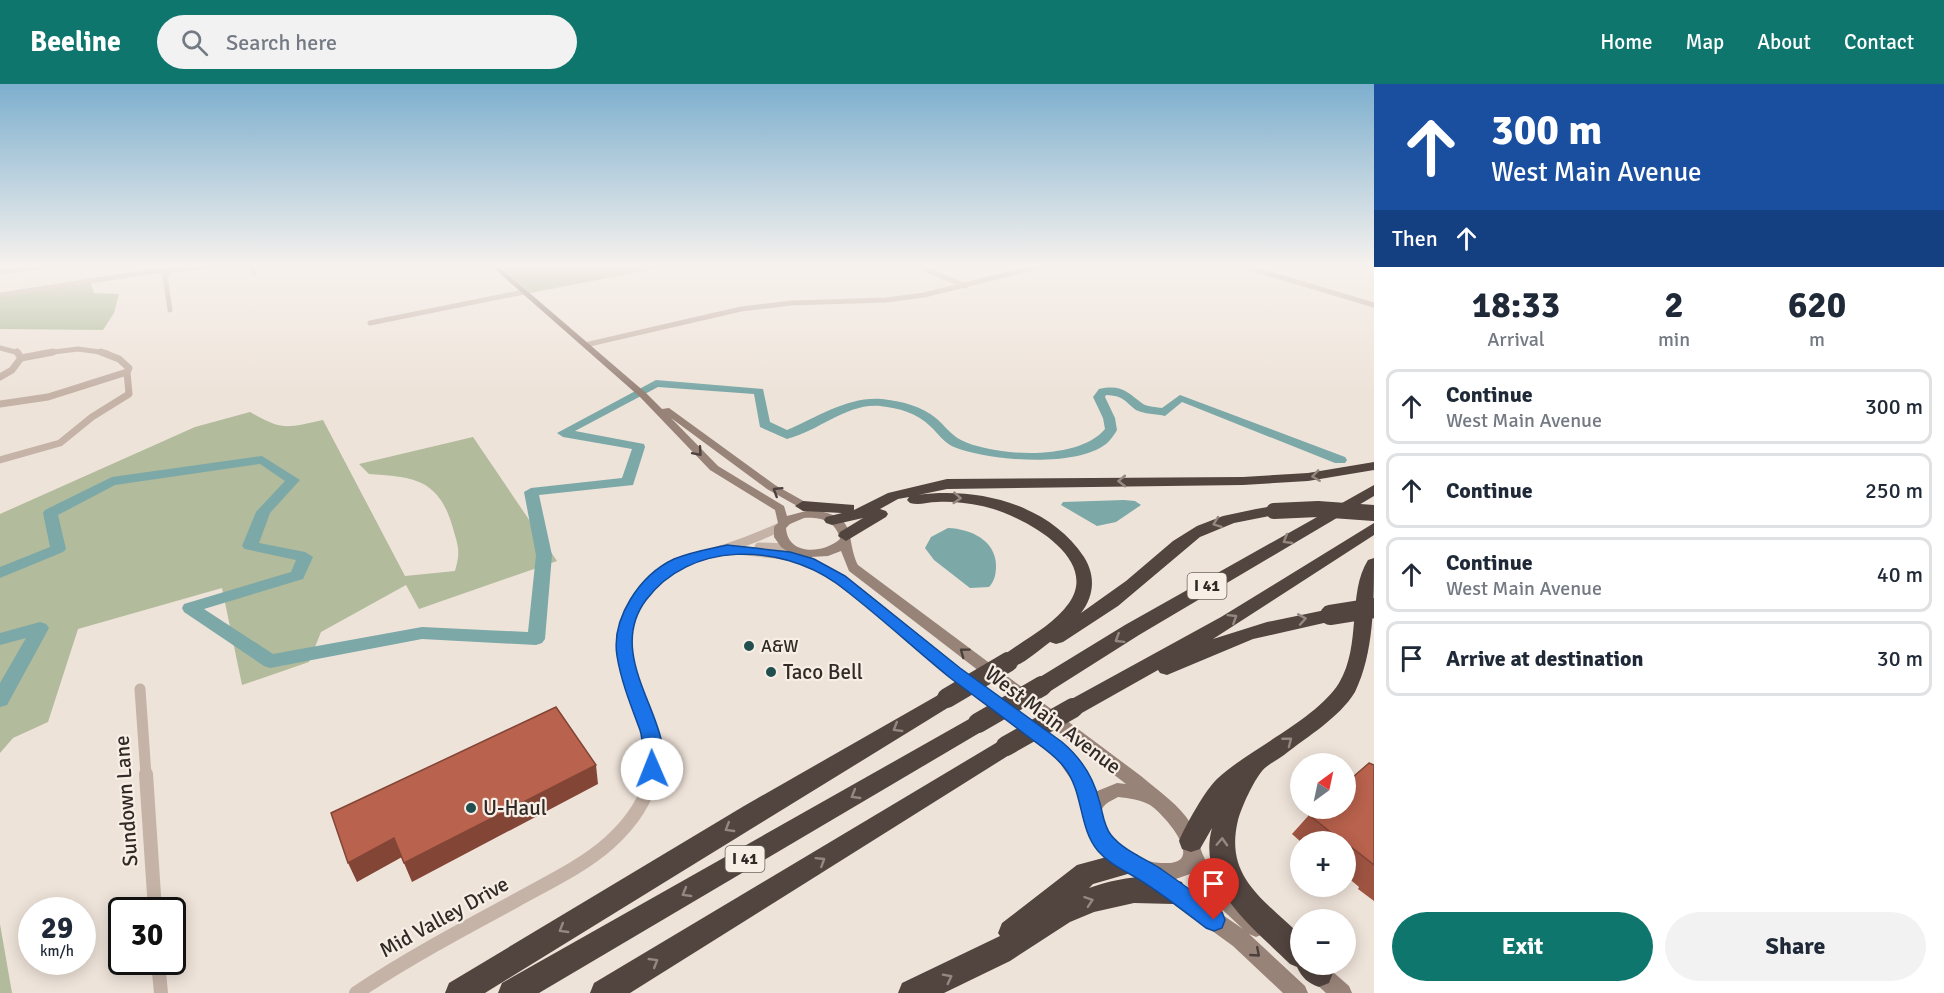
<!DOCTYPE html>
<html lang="en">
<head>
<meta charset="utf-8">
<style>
  body { margin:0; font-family:Signika,sans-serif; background:#f2f2f3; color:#1f2937; height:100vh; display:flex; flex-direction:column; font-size:22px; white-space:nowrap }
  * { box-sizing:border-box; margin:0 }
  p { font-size:20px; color:#747a83 }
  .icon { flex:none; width:33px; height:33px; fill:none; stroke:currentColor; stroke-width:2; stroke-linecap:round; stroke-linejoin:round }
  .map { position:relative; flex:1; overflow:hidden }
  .details { display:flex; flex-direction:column; background:#fff; width:570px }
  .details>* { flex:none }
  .guide { background:#1a4fa0; color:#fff; overflow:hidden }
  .needle { width:39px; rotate:33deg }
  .controls { position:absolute; left:1290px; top:669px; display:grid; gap:12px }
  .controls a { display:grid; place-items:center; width:66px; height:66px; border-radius:50%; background:#fff; box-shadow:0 3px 15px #0003; font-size:30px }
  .speed { position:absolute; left:18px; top:813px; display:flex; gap:12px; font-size:30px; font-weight:700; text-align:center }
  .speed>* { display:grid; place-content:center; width:78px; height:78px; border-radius:50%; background:#fff; box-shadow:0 3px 15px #0003; line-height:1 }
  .speed small { font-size:15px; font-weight:400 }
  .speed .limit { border:3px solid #111; border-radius:9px; background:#fff; color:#111 }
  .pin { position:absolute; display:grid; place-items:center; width:51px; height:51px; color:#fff; margin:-62px -26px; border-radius:50% 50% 50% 0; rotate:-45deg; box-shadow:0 0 6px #0007 }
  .pin .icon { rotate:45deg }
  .me { position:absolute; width:66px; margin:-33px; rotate:359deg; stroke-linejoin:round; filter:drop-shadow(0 0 4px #0008) }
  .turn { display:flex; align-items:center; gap:21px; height:126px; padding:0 18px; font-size:27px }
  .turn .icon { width:78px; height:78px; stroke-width:2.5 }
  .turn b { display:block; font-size:42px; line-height:51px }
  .then { display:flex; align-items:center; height:57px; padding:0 18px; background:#0003; gap:12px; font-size:22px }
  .eta { display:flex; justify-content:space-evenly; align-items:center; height:102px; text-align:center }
  .eta b { font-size:36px; font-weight:700; line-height:42px }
  .button { display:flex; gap:12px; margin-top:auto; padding:12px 18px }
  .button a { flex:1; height:69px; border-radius:36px; background:#0f766e; color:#fff; font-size:24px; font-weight:700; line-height:69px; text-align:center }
  .button a+a { background:#f2f2f3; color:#1f2937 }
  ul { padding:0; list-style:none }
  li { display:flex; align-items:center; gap:18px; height:75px; margin:0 12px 9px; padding:0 6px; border:3px solid #e0e1e3; border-radius:12px }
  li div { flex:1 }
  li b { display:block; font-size:22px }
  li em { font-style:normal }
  header { display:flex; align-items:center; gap:36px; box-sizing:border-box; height:84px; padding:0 30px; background:#0f766e; color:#fff }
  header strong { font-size:28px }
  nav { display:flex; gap:33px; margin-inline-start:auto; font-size:21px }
  .search { width:420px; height:54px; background:#f2f2f3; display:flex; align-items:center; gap:15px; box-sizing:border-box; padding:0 21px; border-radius:33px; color:#747a83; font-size:22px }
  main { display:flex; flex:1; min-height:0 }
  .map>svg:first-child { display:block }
</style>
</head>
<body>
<header>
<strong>Beeline</strong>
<div class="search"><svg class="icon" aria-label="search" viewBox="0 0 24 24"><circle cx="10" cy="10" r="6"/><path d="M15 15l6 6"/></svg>Search here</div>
<nav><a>Home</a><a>Map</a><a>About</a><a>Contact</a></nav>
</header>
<main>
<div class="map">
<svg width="1374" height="909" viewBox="0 0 1374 909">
  <rect width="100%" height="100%" fill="#eee3d9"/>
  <g fill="#b2bb9b">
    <path d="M498 181H660L664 183 530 209Z"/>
    <path d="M90 197 94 209 119 210 114 229 103 246 0 245V212Z"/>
    <path d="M250 328C283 347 286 344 323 336L405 492 455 487C461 466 458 462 452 441 438 394 412 393 369 390L359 380 473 353 557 477 419 525 406 501 321 548 309 578 242 601 222 504 78 545 48 638 13 654 0 669V430L195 343Z"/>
    <path d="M0 840 12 909H0Z"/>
  </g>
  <g fill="#7ca8a8">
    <path d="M1124 416 1135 417 1141 421 1116 438 1097 442 1061 421 1063 418Z"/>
    <path d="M948 444C971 445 995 456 996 481 996 490 995 496 989 503L970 504 934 476 925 464 931 453Z"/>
  </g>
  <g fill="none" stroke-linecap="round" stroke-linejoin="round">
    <g fill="#7ca8a8" fill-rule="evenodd">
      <path d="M656 296 763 305 770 338 787 346C817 333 849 312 882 315 901 317 922 322 937 335 945 342 951 351 961 356 995 373 1079 377 1105 345L1103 334 1093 313 1099 305C1122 300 1127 308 1143 320 1148 323 1157 323 1162 324L1180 311 1345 373 1347 376 1345 379H1335L1182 318 1165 332C1157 330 1143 330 1136 326 1123 316 1124 312 1106 311L1105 313 1115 334 1117 346C1114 351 1110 357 1106 360 1075 384 989 377 954 363 944 359 938 349 930 342 917 329 899 324 880 322 847 319 819 347 787 355L760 343 754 310 658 303 575 347 644 360 645 363 633 401 539 411 552 471 545 555 542 559 536 561 422 555 270 584 264 582 184 528 182 524 184 520 291 488 296 476 245 465 242 462 256 428 285 397 260 380 115 401 58 431 66 465 63 468 0 494V483L50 463 43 429 45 426 112 393 262 372 300 396 270 429 259 459 305 468 313 473 303 495 204 525 273 570 422 543 528 548 536 471 524 408 531 404 622 394 632 365 563 353 557 349Z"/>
      <path d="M40 538 46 540 49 544 7 621 0 623V599L26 554 0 561V549Z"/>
    </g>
    <g stroke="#c5b3a7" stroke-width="5">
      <path d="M250 181 254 189"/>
      <path d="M915 181 965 202"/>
      <path d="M1240 181 1374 221"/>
      <path d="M169 186 165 192 170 226"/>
      <path d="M0 188 55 181"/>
      <path d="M0 211 148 188 225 181"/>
      <path d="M370 239 524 208"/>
      <path d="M585 261 741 225 792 219 886 216 924 211 1045 181"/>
      <path d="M0 264 19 269"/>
      <path d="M45 269 78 265 107 269"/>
    </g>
    <g stroke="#c5b3a7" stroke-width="7">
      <path d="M21 274 53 268"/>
      <path d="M0 293 12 286 21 274 17 268"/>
      <path d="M0 320 48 313 127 288"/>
      <path d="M0 376 60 359 92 333 129 310 127 288 129 284 119 275 101 268"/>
    </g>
    <g stroke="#c5b3a7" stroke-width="9">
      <path d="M759 463 790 464"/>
      <path d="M727 465 785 471 809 478"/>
      <path d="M637 518C659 483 691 475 727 464 745 458 763 451 780 443"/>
    </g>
    <g stroke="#c5b3a7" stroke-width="11">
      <path d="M638 516C599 579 663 627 652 691"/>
      <path d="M140 605 146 691"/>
    </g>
    <g stroke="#c5b3a7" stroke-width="14">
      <path d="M146 690 155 826"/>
      <path d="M158 878 161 909"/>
      <path d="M356 909C407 875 461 846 515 817 547 799 582 783 609 759 629 741 647 717 652 690"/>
    </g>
    <g fill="#988379" fill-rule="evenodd">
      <path d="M490 181H497L646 309 662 325 669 324 775 401 816 424 817 427C859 433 845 454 858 481L1141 692C1158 707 1179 720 1191 740 1196 748 1198 757 1201 766 1205 778 1215 791 1224 801 1234 813 1260 830 1266 843L1263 850 1256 853 1249 850 1305 902 1308 909H1283L1233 862 1164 812 1162 806 1164 800 1171 797 1178 800 1243 845 1212 816 1192 787 1190 790 1170 797 1152 796 1128 787 1111 776 1097 762 1088 747 1085 741 1084 725 1075 701 1057 675 950 592 851 510 781 463 774 453V443L778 439 775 426 710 386 640 313ZM671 334 767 405 806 427 787 432 784 422 718 382ZM804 434C821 433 836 437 840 455 823 470 788 472 786 444L790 440ZM841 467 849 487 1126 700 1117 699 1095 708 1080 679 1062 659 960 584 861 504 811 473 828 472ZM1118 713C1129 714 1141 716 1150 721 1165 731 1208 781 1164 779 1156 779 1149 778 1141 774 1127 768 1086 737 1106 720 1109 717 1115 715 1118 713Z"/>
      <path d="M1311 881H1325L1349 902 1352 909H1326L1311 895 1308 888Z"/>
    </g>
    <g fill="#52443f" fill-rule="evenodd">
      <path d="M1374 378V386L1308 397 1243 401 947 405 918 411C978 403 1049 420 1084 473 1096 492 1094 512 1081 529L1126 497 1173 457 1197 442 1223 432 1256 425 1274 422 1282 427 1280 430 1234 439 1200 453 1118 522 1063 558 1056 560 1050 558C1037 567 1017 588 1001 583L998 578 1001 573C1023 556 1053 542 1069 519 1102 472 1017 429 982 422 967 419 952 417 937 418 927 418 919 422 910 419L907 416 909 413 898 415 880 425 886 427 888 430 886 433 846 457 838 452 840 448 863 434 832 441 826 439 824 436 826 433 842 429 803 427 795 422 803 417 854 421V426L888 409 947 395 1243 393 1308 389Z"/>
      <path d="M1374 401V412L1139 551 1049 608 1042 610 1035 608 1032 602 1035 596 1125 541Z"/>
      <path d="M1374 439V451L1213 555 1267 538 1330 525 1337 526 1339 531 1337 536 1253 555 1167 591 1160 589 1158 586 1080 630 1073 632 1066 630 1062 624 1066 618 1221 533Z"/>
      <path d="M1374 474C1374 519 1374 569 1355 608 1339 634 1308 652 1284 671 1277 676 1267 681 1262 687 1253 698 1242 722 1238 736 1224 794 1264 815 1300 851V880H1330L1333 889 1329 899 1319 903C1308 899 1302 894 1297 883L1290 880C1254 844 1196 802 1212 744L1200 765 1191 768 1182 765 1179 757C1185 742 1206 705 1217 695 1249 665 1317 635 1339 599 1362 561 1347 509 1368 476Z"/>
      <path d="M947 606 954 608 957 614 954 620 485 909H445L449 899 744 722Z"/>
      <path d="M978 630 986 633 989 639 986 645 539 909H498L502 899Z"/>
      <path d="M1006 653 1014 656 1017 662 1014 668 630 909H590L594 899Z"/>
      <path d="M1129 767 1138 771 1142 779 1138 787 1093 800 1089 804C1117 794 1154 787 1182 798L1186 807 1182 816 1173 820 1134 819 1094 828 1070 838 1010 877 944 909H898L902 899 1000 852 998 849 1002 839 1077 781Z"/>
    </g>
    <path stroke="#52443f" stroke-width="16" d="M1274 427 1318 425 1374 429"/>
    <g stroke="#52443f" stroke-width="20">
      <path d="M1330 531 1374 524"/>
      <path d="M947 614 1008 578"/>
      <path d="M978 639 1042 602"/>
      <path d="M1006 662 1073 624"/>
    </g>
  </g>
  <path fill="#9f5442" d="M1374 681V817L1358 805 1359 803 1346 792V758H1301L1292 750 1309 731Z"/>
  <g fill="#824536">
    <path d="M596 681 598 700 412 798 404 779Z"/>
    <path d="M394 754 402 773 357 798 348 779Z"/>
  </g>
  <g fill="#b9624d" stroke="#824536" stroke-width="1.5">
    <path d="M556 623 596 681 404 779 394 754 348 779 331 729Z"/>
    <path d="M1369 679 1374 681V781L1346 759V758H1343L1309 731 1316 724H1346V699Z"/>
  </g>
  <defs><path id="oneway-chevron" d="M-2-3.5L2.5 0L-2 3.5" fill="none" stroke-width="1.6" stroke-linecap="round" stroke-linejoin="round" transform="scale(1.5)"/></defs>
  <g stroke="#4c403c">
    <use href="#oneway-chevron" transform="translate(698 368) rotate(49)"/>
    <use href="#oneway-chevron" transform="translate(777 407) rotate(-148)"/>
    <use href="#oneway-chevron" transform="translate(964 568) rotate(-143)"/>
    <use href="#oneway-chevron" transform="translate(1256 869) rotate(41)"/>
  </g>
  <g stroke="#948881">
    <use href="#oneway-chevron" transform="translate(1316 392) rotate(172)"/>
    <use href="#oneway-chevron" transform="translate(1122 397) rotate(179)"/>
    <use href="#oneway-chevron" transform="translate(957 414) rotate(4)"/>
    <use href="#oneway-chevron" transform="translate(1217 439) rotate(160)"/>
    <use href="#oneway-chevron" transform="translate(1287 456) rotate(150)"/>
    <use href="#oneway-chevron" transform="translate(1233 534) rotate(-32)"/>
    <use href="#oneway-chevron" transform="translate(1302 535) rotate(-10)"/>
    <use href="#oneway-chevron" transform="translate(1119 555) rotate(148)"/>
    <use href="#oneway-chevron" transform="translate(897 644) rotate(149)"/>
    <use href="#oneway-chevron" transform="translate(1288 657) rotate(-38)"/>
    <use href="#oneway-chevron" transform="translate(855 711) rotate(150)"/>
    <use href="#oneway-chevron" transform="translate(729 744) rotate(149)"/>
    <use href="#oneway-chevron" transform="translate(1222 758) rotate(-87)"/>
    <use href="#oneway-chevron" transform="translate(821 777) rotate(-32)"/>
    <use href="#oneway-chevron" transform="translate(686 809) rotate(150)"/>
    <use href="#oneway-chevron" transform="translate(1089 817) rotate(-19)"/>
    <use href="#oneway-chevron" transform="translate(563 845) rotate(149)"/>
    <use href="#oneway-chevron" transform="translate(654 878) rotate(-31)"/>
    <use href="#oneway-chevron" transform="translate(948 894) rotate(-27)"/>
  </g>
  <linearGradient id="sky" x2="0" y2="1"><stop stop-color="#7dafce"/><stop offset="0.59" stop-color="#f7f2ee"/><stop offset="1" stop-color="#f7f2ee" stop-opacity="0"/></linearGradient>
  <rect width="1374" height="308" fill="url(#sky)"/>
  <path fill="#1a73e8" stroke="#114b97" stroke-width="1.5" d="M727 461 790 468 814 475 845 492 960 584 1062 658C1081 674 1093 692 1099 716 1103 728 1103 741 1111 751 1124 767 1144 774 1161 785 1181 799 1201 814 1222 828L1225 836 1222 844 1214 847 1206 844C1185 828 1165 812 1143 798 1128 788 1110 781 1098 767 1078 743 1084 708 1064 683 1054 670 1039 661 1026 651 1000 631 974 612 949 593 911 562 875 528 836 499 779 459 690 457 646 516 601 576 682 644 659 691L652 693 646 691C640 678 645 661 640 646 631 622 621 597 617 572 611 534 640 491 674 475 691 468 709 465 727 461Z"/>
  <g fill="#214e4f" stroke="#f7eee5" stroke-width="2">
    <circle cx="749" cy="562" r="6"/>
    <circle cx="771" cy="588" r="6"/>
    <circle cx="471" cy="724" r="6"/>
  </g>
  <g text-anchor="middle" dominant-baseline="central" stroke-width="4.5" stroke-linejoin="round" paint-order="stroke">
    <g fill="#f7eee5" stroke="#6d6560" stroke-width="1.5">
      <rect x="1187.5" y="489" width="39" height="26" rx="4.5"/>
      <rect x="725.5" y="762" width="39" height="26" rx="4.5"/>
    </g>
    <g font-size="16" font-weight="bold" fill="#322a27">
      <text x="1207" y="502">I 41</text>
      <text x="745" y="775">I 41</text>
    </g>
    <g font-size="18" fill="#322a27" stroke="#f7eee5" text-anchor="start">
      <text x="761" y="562">A&amp;W</text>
    </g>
    <g font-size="21" fill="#322a27" stroke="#f7eee5" text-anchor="start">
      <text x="783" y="588">Taco Bell</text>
      <text x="483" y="724">U-Haul</text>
    </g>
    <g font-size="21" fill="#322a27" stroke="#f7eee5">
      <text transform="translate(1053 636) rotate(37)">West Main Avenue</text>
      <text transform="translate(126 717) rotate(-94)">Sundown Lane</text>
      <text transform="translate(444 833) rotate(-29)">Mid Valley Drive</text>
    </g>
  </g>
</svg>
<div class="controls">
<a><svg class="needle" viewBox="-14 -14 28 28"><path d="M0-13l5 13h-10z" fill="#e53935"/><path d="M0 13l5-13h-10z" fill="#747a83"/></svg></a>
<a>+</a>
<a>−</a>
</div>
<div class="speed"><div>29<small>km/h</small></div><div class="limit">30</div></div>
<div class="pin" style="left:1214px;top:836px;background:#d93025"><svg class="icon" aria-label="arrive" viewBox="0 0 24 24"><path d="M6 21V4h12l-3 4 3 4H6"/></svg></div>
<svg class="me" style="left:652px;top:685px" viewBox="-20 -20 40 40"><circle r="19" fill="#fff"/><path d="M0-13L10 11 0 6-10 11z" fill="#1a73e8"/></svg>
</div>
<section class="details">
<div class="guide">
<div class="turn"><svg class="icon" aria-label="ahead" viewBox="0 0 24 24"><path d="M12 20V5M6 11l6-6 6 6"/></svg><div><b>300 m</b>West Main Avenue</div></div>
<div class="then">Then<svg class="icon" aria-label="ahead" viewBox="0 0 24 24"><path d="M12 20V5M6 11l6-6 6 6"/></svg></div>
</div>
<div class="eta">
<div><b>18:33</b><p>Arrival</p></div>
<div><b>2</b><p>min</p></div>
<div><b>620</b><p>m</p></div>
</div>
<ul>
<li><svg class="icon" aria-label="ahead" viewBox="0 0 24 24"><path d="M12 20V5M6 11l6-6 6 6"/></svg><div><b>Continue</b><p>West Main Avenue</p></div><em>300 m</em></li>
<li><svg class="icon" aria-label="ahead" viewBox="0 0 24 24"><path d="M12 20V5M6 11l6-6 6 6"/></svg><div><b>Continue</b></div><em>250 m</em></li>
<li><svg class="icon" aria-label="ahead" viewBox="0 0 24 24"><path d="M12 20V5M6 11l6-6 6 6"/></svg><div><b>Continue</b><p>West Main Avenue</p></div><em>40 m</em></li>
<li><svg class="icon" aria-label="arrive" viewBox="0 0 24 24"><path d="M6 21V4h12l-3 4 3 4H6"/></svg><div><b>Arrive at destination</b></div><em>30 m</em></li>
</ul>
<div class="button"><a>Exit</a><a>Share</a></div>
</section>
</main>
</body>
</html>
